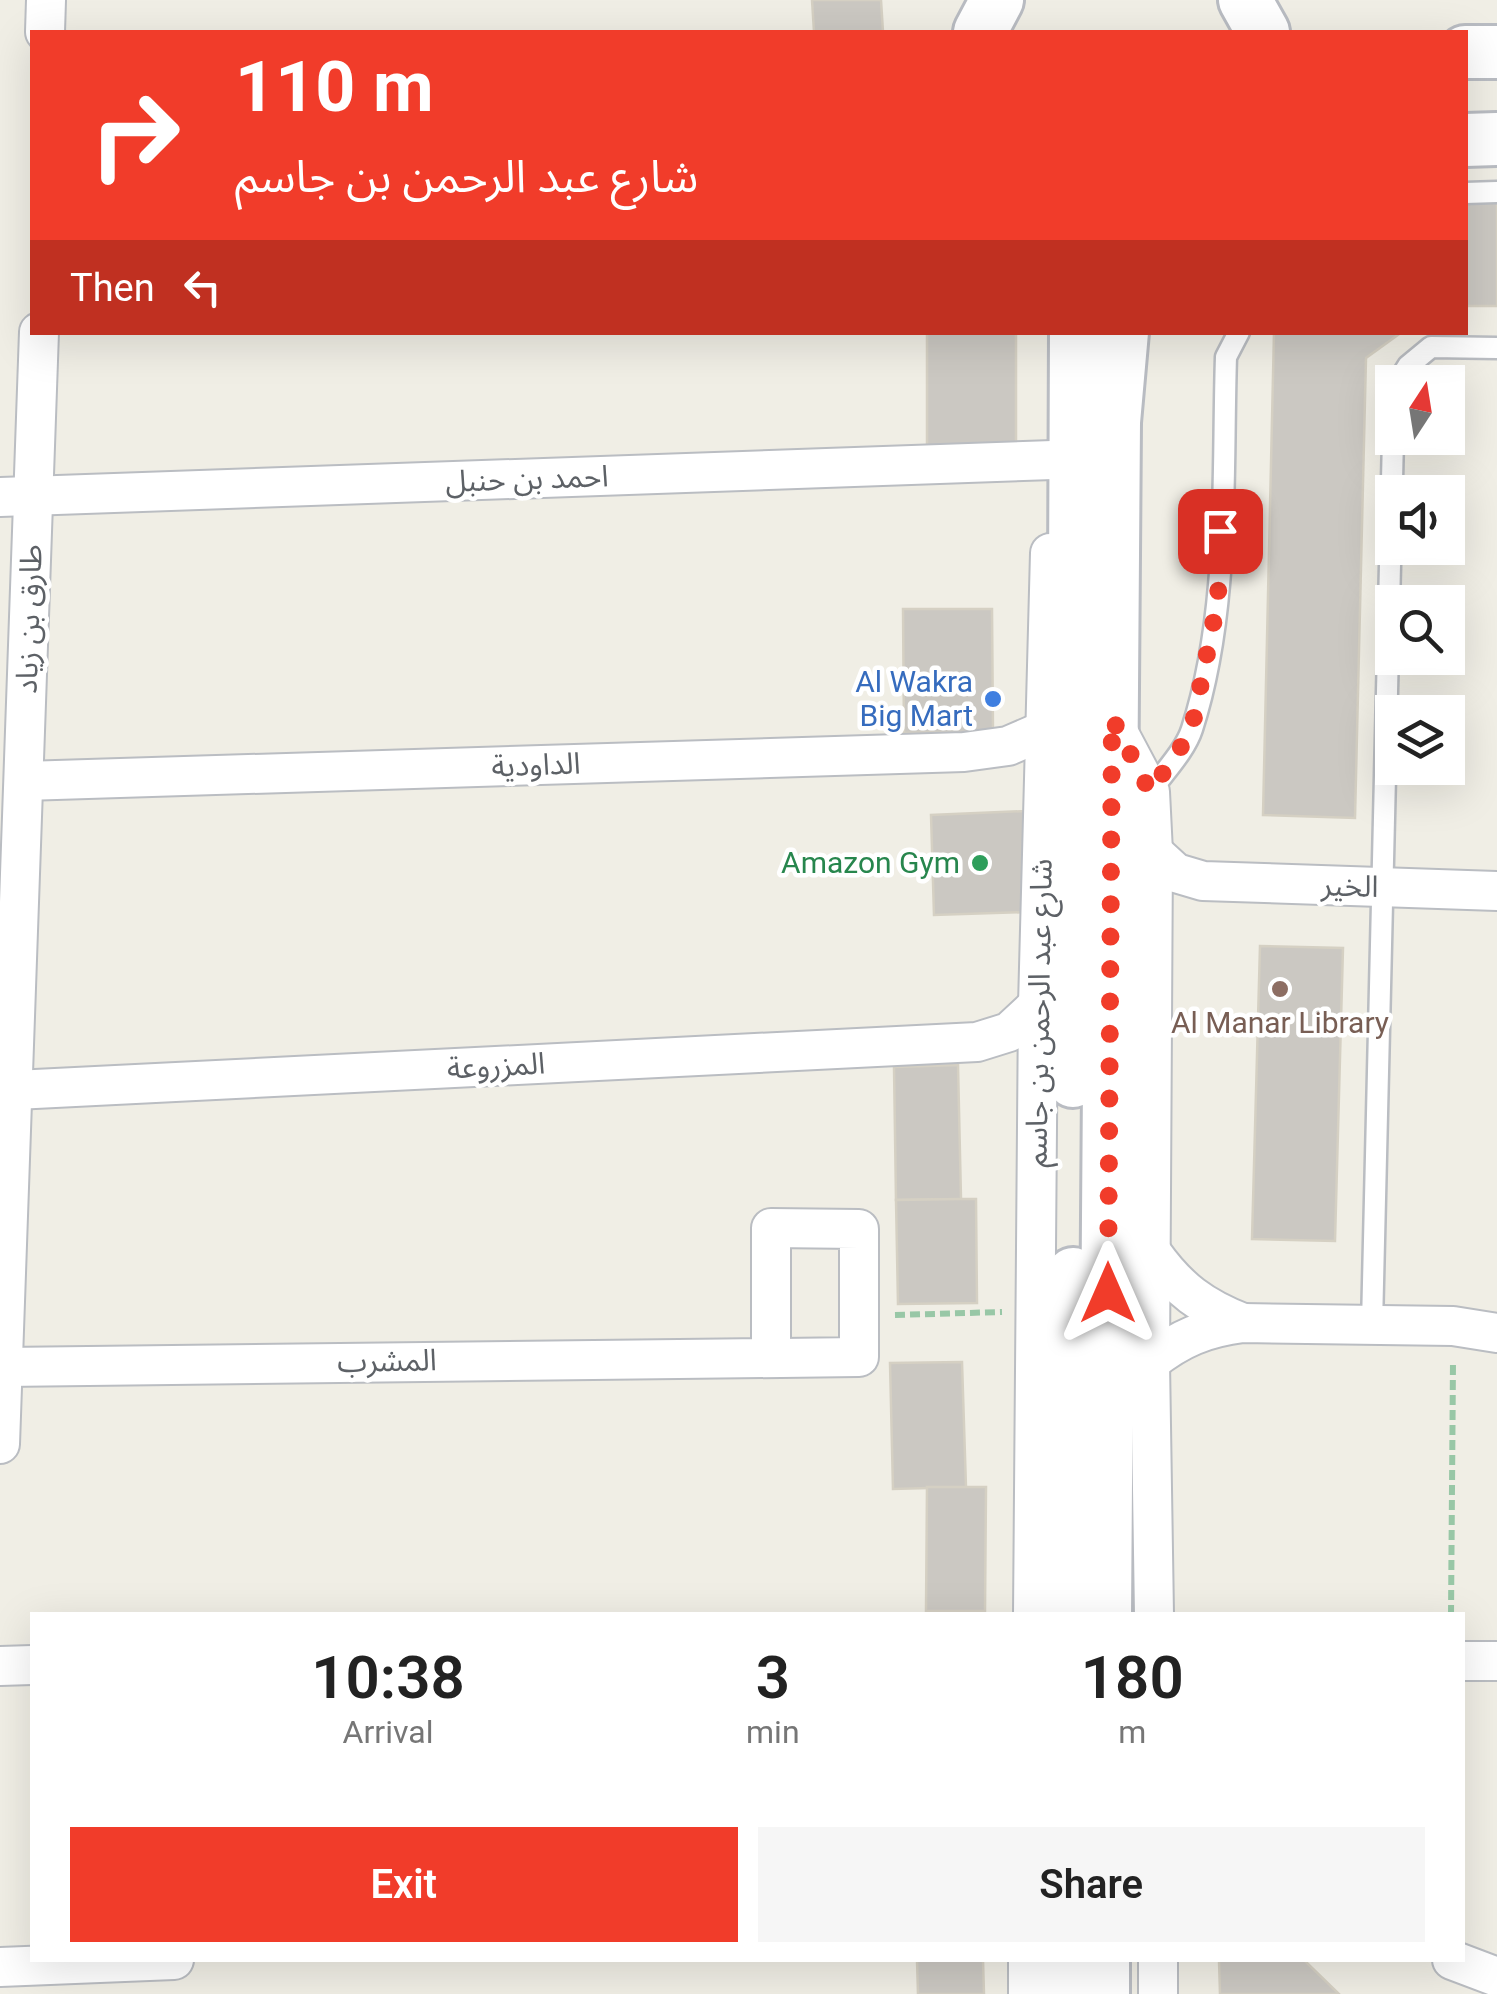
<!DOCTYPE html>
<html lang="en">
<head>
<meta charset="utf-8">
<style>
  body { margin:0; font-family:Roboto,"Noto Sans Arabic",sans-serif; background:#f6f6f6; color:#222; height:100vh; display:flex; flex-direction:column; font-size:38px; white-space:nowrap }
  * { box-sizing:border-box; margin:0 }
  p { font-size:32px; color:#767676 }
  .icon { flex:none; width:55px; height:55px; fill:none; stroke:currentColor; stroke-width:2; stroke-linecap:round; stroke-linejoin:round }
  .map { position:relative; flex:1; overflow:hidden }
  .drawer { position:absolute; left:30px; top:1612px; width:1435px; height:350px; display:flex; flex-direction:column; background:#fff; border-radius:0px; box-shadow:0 10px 40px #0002 }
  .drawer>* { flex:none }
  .guide { position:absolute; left:30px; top:30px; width:1438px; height:305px; border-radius:0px; box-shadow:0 10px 40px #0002; background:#f13c2a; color:#fff; overflow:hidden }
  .needle { width:65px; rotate:12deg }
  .controls { position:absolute; left:1375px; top:365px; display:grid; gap:20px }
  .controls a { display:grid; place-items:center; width:90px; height:90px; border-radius:0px; background:#fff; box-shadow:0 10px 40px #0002; font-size:50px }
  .pin { position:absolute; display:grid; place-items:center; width:85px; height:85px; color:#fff; margin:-42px; border-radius:20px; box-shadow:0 5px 15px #0006 }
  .me { position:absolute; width:110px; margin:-55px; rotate:0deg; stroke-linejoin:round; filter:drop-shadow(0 0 8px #0008) }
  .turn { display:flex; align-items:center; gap:35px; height:210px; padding:0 40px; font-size:45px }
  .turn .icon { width:130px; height:130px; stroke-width:2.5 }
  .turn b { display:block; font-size:70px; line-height:85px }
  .then { display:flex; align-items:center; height:95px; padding:0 40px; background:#0003; gap:20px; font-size:38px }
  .eta { display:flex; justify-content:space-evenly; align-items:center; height:170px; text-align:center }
  .eta b { font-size:60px; font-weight:600; line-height:70px }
  .action { display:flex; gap:20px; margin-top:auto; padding:20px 40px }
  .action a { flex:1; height:115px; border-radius:0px; background:#f13c2a; color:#fff; font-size:40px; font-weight:600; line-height:115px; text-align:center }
  .action a+a { background:#f6f6f6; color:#222 }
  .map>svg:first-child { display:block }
  .building { fill:#cbc8c2; stroke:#d5d0c3; stroke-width:2.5 }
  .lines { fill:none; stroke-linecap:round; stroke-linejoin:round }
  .service-casing { stroke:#babdc2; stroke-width:25 }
  .minor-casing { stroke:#babdc2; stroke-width:42 }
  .secondary-casing { stroke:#b9bcc2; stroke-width:58 }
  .path { stroke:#98c7a6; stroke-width:6; stroke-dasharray:10 5; stroke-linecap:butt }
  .service { stroke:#fff; stroke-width:20 }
  .minor { stroke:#fff; stroke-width:38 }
  .secondary { stroke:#fff; stroke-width:52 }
  .route { stroke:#f13c2a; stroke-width:18; stroke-dasharray:0 32.4 }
  .shop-dot { fill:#3f7fe0; stroke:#fff; stroke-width:4 }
  .leisure-dot { fill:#2e9e5b; stroke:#fff; stroke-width:4 }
  .education-dot { fill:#8d6e63; stroke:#fff; stroke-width:4 }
  .labels { text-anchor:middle; stroke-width:9; stroke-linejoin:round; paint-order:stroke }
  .street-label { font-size:30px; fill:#5d6166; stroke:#fff }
  .shop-label { font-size:30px; fill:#366cbe; stroke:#fff; text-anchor:end }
  .leisure-label { font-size:30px; fill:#27864d; stroke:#fff; text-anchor:end }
  .education-label { font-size:30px; fill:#785e54; stroke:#fff }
</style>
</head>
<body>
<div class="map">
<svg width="1497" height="1994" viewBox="0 0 1497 1994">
  <rect width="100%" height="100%" fill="#f0eee5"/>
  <g class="building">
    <polygon points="812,0 881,0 883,32 814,32"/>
    <rect x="1465" y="203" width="32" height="103"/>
    <rect x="927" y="332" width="89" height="119"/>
    <polygon points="1274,332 1402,332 1366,358 1355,818 1263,815"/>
    <polygon points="903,609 992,609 993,732 904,733"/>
    <polygon points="1025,811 1029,912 934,915 931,815"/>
    <polygon points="1260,946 1343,948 1335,1241 1252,1239"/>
    <polygon points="958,1065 961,1199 896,1200 894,1067"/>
    <polygon points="961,1199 976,1199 977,1303 898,1304 896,1200"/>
    <polygon points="962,1362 966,1487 893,1489 890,1363"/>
    <polygon points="927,1487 986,1487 985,1611 926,1611"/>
    <polygon points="917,1960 983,1960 984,1994 918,1994"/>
    <polygon points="1219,1960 1304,1960 1339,1994 1220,1994"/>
  </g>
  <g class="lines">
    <g class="service-casing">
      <g id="service">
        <polyline points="1465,193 1497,192"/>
        <polyline points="1398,382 1408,366 1431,347 1497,348"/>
        <path d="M1150,792c13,-19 35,-41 42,-63 38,-118 30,-249 34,-372l13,-25"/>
        <polyline points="1372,1325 1393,438"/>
      </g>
    </g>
    <g class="minor-casing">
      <g id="minor">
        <polyline points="45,32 46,0"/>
        <polyline points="0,497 1053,460"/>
        <polyline points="1115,726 1150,792 1153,852 1150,1362 1154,1615"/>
        <polyline points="24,781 964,752 1008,746 1045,730"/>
        <polyline points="1153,852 1176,873 1203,881 1497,891"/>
        <polyline points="15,1090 977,1042 1009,1032 1038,1005"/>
        <path d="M1153,1254c25,35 49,53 90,69"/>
        <path d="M1150,1362c30,-24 55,-34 93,-39l210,3 44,7"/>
        <polyline points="4,1367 859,1357 859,1229 771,1228 771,1356"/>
        <polyline points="0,1444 39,332"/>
        <polyline points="1033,1615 1038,1005 1050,553"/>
        <polyline points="1462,1661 1497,1661"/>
        <polyline points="0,1666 32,1665"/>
        <polyline points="1158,1960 1158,1994"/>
        <polyline points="1452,1960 1497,1977"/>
        <polyline points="0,1967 174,1960"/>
        <polyline points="1028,1994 1028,1960"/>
      </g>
    </g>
    <g class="secondary-casing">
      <g id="secondary">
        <polyline points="1245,0 1263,32"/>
        <polyline points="980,32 997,0"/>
        <polyline points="1465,52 1497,52"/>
        <polyline points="1465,140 1497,139"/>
        <polyline points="1073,1081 1076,332"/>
        <polyline points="1065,1615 1073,1274"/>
        <polyline points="1105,1615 1114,422 1122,332"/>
        <polyline points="1063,1960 1063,1994"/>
        <polyline points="1103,1994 1103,1960"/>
      </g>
    </g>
    <g class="path">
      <polyline points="895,1315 1002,1312"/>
      <polyline points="1451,1615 1453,1361"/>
    </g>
    <use href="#service" class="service"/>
    <use href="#minor" class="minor"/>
    <use href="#secondary" class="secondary"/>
  </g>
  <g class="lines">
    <polyline class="route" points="1108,1293 1112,718 1150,792 1191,732 1218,600 1220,531"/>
  </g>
  <circle class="shop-dot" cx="993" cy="699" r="10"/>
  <circle class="leisure-dot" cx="980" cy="863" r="10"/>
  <circle class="education-dot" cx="1280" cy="989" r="10"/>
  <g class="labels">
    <g class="street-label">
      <text transform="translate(527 479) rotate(-2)" y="10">احمد بن حنبل</text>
      <text transform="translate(29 619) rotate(-88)" y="10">طارق بن زياد</text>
      <text transform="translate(536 765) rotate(-2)" y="10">الداودية</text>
      <text transform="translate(1350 886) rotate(2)" y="10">الخير</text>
      <text transform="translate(1039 1013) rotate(-89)" y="10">شارع عبد الرحمن بن جاسم</text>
      <text transform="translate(496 1066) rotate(-3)" y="10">المزروعة</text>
      <text transform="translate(387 1361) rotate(-1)" y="10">المشرب</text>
    </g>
    <g class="shop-label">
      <text x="973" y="692">Al Wakra<tspan x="973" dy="34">Big Mart</tspan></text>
    </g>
    <g class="leisure-label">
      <text x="960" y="873">Amazon Gym</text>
    </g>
    <g class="education-label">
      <text x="1280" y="1033">Al Manar Library</text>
    </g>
  </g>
</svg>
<div class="controls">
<a><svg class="needle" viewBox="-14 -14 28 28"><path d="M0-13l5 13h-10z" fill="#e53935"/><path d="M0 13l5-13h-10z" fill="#767676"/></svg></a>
<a><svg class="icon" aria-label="sound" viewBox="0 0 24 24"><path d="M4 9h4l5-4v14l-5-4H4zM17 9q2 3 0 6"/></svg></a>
<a><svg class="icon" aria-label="search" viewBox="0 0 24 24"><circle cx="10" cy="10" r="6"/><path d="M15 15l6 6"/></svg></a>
<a><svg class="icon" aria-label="layers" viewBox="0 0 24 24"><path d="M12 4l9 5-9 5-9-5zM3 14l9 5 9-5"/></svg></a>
</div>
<div class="pin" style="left:1220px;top:531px;background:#d93025"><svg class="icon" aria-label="arrive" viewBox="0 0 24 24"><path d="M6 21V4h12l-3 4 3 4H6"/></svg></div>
<svg class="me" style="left:1108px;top:1293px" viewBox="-20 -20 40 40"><path d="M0-17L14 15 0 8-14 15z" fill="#f13c2a" stroke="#fff" stroke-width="4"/></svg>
<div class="guide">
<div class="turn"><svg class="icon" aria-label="right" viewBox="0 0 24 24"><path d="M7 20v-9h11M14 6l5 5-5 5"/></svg><div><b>110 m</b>شارع عبد الرحمن بن جاسم</div></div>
<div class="then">Then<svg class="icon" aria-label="left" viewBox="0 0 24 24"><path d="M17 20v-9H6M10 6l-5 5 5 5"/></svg></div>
</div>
<section class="drawer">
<div class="eta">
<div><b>10:38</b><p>Arrival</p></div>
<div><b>3</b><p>min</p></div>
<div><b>180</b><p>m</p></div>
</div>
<div class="action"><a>Exit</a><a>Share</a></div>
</section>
</div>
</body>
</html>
